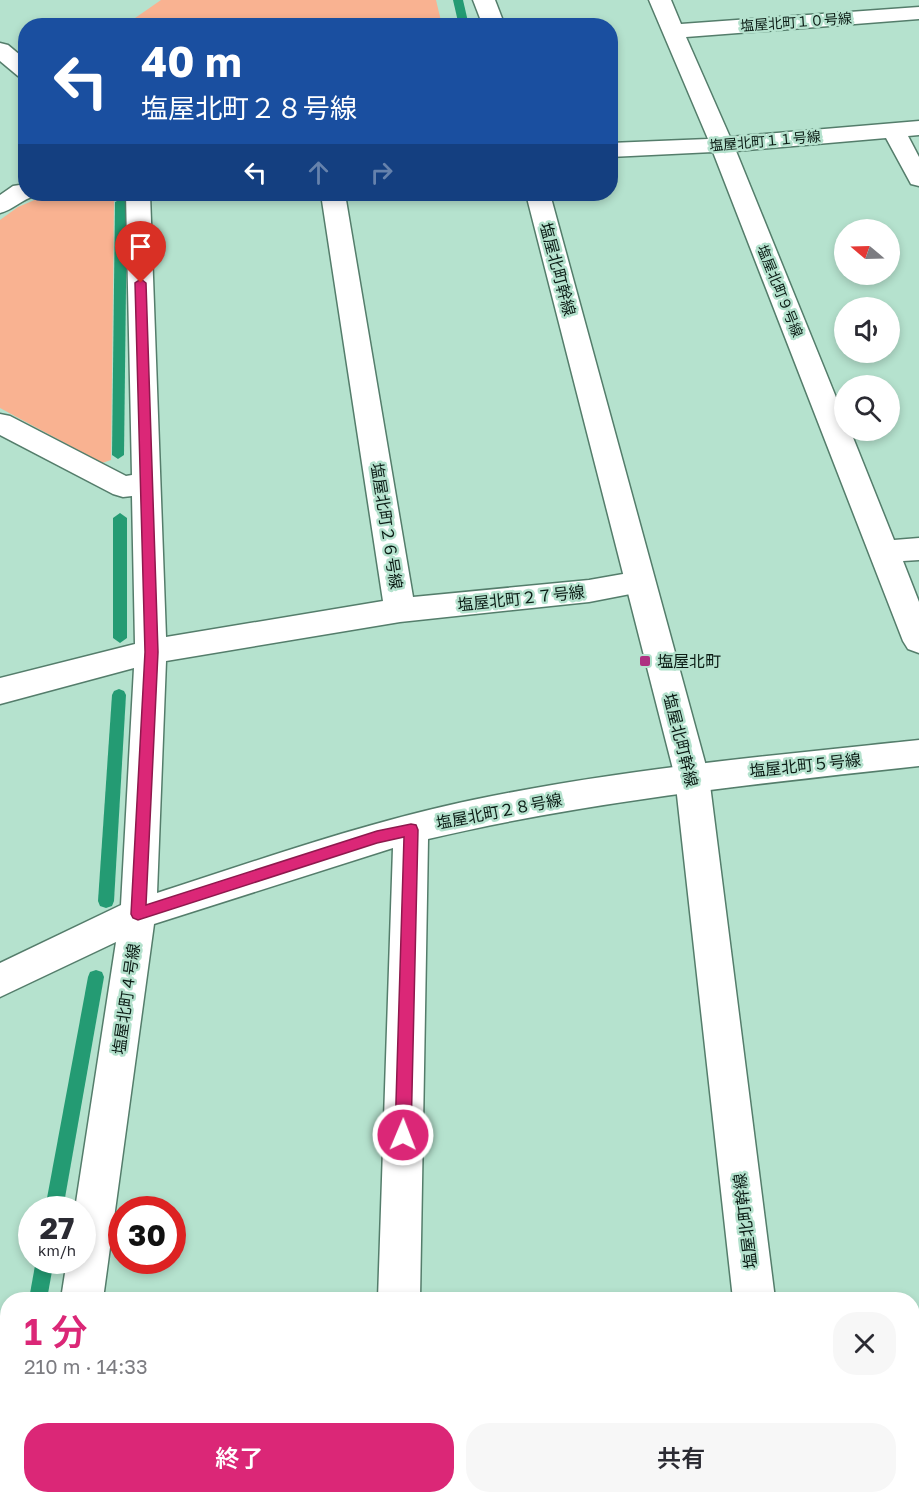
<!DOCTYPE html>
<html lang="ja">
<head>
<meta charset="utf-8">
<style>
  body { margin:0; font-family:"Golos Text","Noto Sans JP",sans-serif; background:#f7f7f7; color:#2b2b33; height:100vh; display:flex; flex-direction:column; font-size:22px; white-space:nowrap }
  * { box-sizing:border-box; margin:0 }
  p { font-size:20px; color:#7c7c81 }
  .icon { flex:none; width:33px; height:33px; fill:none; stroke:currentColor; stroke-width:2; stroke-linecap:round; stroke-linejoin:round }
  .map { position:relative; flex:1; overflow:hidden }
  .side { position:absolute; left:0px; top:1292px; width:920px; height:212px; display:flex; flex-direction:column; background:#fff; border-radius:24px 24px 0 0; box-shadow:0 3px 9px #0003 }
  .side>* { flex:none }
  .banner { position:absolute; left:18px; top:18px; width:600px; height:183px; border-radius:24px; box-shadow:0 3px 9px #0003; background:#1a4fa0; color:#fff; overflow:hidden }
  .needle { width:39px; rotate:289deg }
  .fabs { position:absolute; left:834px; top:219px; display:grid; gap:12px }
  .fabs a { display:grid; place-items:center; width:66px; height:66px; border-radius:50%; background:#fff; box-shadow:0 3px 9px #0003; font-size:30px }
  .speed { position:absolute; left:18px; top:1196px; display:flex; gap:12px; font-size:30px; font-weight:700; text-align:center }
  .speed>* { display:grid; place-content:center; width:78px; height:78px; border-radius:50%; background:#fff; box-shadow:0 3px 9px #0003; line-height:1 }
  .speed small { font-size:15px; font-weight:400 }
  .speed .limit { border:9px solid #d22; background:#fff; color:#111 }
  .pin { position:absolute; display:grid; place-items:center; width:51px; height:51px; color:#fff; margin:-62px -26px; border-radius:50% 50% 50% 0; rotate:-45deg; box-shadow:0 0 6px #0007 }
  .pin .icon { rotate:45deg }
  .me { position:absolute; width:66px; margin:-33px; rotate:1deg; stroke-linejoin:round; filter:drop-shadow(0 0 4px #0008) }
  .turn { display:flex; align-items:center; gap:21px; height:126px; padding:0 24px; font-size:27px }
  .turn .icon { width:78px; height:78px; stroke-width:2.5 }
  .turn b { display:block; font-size:42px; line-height:51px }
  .lanes { display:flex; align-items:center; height:57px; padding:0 24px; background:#0003; justify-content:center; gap:30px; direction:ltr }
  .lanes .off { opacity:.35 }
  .round { display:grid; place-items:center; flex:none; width:63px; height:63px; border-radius:24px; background:#f7f7f7 }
  .overview { display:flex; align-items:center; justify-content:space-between; height:102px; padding:0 24px }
  h1 { font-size:36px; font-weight:600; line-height:45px; color:#db2777 }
  .action { display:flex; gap:12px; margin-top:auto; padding:12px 24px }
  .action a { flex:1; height:69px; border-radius:24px; background:#db2777; color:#fff; font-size:24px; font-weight:600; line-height:69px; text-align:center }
  .action a+a { background:#f7f7f7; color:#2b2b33 }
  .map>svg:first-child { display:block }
  .green { fill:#f9b291 }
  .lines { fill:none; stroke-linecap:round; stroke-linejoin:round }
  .stream { fill:#249b73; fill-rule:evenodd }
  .street-casing { stroke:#547d6b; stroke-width:3 }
  .secondary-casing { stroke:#547d6b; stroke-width:3 }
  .street { fill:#fff; fill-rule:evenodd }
  .secondary { fill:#fff; fill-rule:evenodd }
  .route { fill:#db2777; stroke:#8e194d; stroke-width:1.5 }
  .poi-dot { fill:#ae3182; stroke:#b5e2ce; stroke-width:2 }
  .labels { text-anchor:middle; stroke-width:5; stroke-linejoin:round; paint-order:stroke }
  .far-street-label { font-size:14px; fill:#0b1c15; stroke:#b5e2ce }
  .street-label { font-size:16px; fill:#0b1c15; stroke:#b5e2ce }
  .poi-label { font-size:16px; fill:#0b1c15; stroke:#b5e2ce; text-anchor:start }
</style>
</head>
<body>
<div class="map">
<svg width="919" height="1502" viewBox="0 0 919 1502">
  <rect width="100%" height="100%" fill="#b5e2ce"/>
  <g class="green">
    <polygon points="161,0 436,0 442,25 125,25"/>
    <polygon points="107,195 114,200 111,460 102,463 0,408 0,220 18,207 37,199"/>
  </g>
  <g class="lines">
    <g class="stream">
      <polygon points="453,0 463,0 469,26 459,26"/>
      <polygon points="121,199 127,202 124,455 118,459 112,455 115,202"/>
      <polygon points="120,513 127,518 127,638 120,643 113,638 113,518"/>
      <polygon points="119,689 124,691 126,695 114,901 112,906 106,908 100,906 98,901 112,695 114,691"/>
      <polygon points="96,970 102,972 104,977 63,1209 45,1209 88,977 90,972"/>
      <polygon points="36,1260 54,1260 47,1299 29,1299"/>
      <polygon points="8,1461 8,1496 13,1496 12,1502 0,1502 0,1466"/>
    </g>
    <g class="street-casing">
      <g id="street">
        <polygon points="649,0 671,0 681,24 919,7 919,19 686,37 730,137 919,121 919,135 908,136 919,157 919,186 911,184 886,138 736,151 844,417 844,430 850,430 894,540 919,538 919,560 903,561 919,602 919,653 908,649 903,641 713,152 610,157 610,143 708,139"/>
        <polygon points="0,43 8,45 26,60 26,78 18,76 0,61"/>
        <path d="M26,184v10h10l-1,2c-13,3 -22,14 -35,17v-18l13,-9z"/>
        <path d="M126,194h24l16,443 217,-36 -62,-407h24l68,403 176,-17 51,-9 11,3 4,8 -4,8 -62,12 -189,20 -234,39 -9,232c111,-36 221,-75 335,-97 141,-28 284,-41 427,-56v26c-165,18 -330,35 -491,73l-8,460h-42l15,-451 -239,76 -51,375h-42l6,-39h15v-51h-7l41,-267 -116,55v-34l121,-58 13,-237 -134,36v-26l135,-34 -3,-148 -9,1 -10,-3 -113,-59v-21l10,2 116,60 6,-1z"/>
        <polygon points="912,1464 919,1464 919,1502 897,1502 894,1496 912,1496"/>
        <polygon points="32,1496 76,1496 75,1502 31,1502"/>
        <rect x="372" y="1496" width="44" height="6"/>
      </g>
    </g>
    <g class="secondary-casing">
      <g id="secondary">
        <polygon points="473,0 495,0 505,26 483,26"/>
        <polygon points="526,194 550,194 709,777 775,1299 733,1299 675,777"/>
        <polygon points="755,1496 799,1496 800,1502 756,1502"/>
      </g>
    </g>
    <use href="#street" class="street"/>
    <use href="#secondary" class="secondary"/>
  </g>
  <polygon class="route" points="141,279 146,283 158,652 146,905 377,831 411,824 416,825 418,830 411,1135 409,1140 403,1142 398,1140 395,1135 404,837 377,843 138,920 133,918 131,914 145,652 135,283"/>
  <rect class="poi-dot" x="639" y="655" width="12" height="12" rx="3"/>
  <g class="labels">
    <g class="far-street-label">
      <text transform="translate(796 22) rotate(-4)" y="5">塩屋北町１０号線</text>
      <text transform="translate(765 141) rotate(-5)" y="5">塩屋北町１１号線</text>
      <text transform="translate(780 291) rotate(68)" y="5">塩屋北町９号線</text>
    </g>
    <g class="street-label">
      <text transform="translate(558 269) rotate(75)" y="6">塩屋北町幹線</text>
      <text transform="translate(387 526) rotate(81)" y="6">塩屋北町２６号線</text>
      <text transform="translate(521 598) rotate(-6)" y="6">塩屋北町２７号線</text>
      <text transform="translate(681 740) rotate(76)" y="6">塩屋北町幹線</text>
      <text transform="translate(805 765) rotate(-6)" y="6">塩屋北町５号線</text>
      <text transform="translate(499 811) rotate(-11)" y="6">塩屋北町２８号線</text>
      <text transform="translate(126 999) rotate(-82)" y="6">塩屋北町４号線</text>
      <text transform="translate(745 1221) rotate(-97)" y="6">塩屋北町幹線</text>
    </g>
    <g class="poi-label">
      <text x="657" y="667">塩屋北町</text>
    </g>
  </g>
</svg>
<div class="fabs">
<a><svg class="needle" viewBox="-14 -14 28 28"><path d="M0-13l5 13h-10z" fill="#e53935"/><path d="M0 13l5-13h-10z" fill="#7c7c81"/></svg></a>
<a><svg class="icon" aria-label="sound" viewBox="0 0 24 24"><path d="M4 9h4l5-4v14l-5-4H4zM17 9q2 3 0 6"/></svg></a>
<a><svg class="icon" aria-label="search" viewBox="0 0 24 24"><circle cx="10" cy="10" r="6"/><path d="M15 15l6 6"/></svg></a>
</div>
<div class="speed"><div>27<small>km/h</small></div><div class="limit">30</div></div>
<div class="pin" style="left:141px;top:283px;background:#d93025"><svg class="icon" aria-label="arrive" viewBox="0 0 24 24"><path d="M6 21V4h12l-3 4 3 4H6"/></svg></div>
<svg class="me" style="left:403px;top:1135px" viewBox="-20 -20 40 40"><circle r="17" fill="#db2777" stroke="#fff" stroke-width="3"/><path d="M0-11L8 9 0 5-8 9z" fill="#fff"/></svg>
<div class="banner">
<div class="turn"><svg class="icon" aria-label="left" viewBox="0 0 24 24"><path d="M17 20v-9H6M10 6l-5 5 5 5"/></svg><div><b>40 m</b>塩屋北町２８号線</div></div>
<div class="lanes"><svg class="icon" aria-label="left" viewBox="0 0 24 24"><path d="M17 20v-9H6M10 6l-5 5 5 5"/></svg><svg class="icon off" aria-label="ahead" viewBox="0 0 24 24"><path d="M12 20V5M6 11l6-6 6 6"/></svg><svg class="icon off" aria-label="right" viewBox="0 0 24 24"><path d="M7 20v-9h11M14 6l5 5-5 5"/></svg></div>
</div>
<section class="side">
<div class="overview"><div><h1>1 分</h1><p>210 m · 14:33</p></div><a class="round"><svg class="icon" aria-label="close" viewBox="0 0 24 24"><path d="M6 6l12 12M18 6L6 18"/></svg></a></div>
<div class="action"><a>終了</a><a>共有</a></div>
</section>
</div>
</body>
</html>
